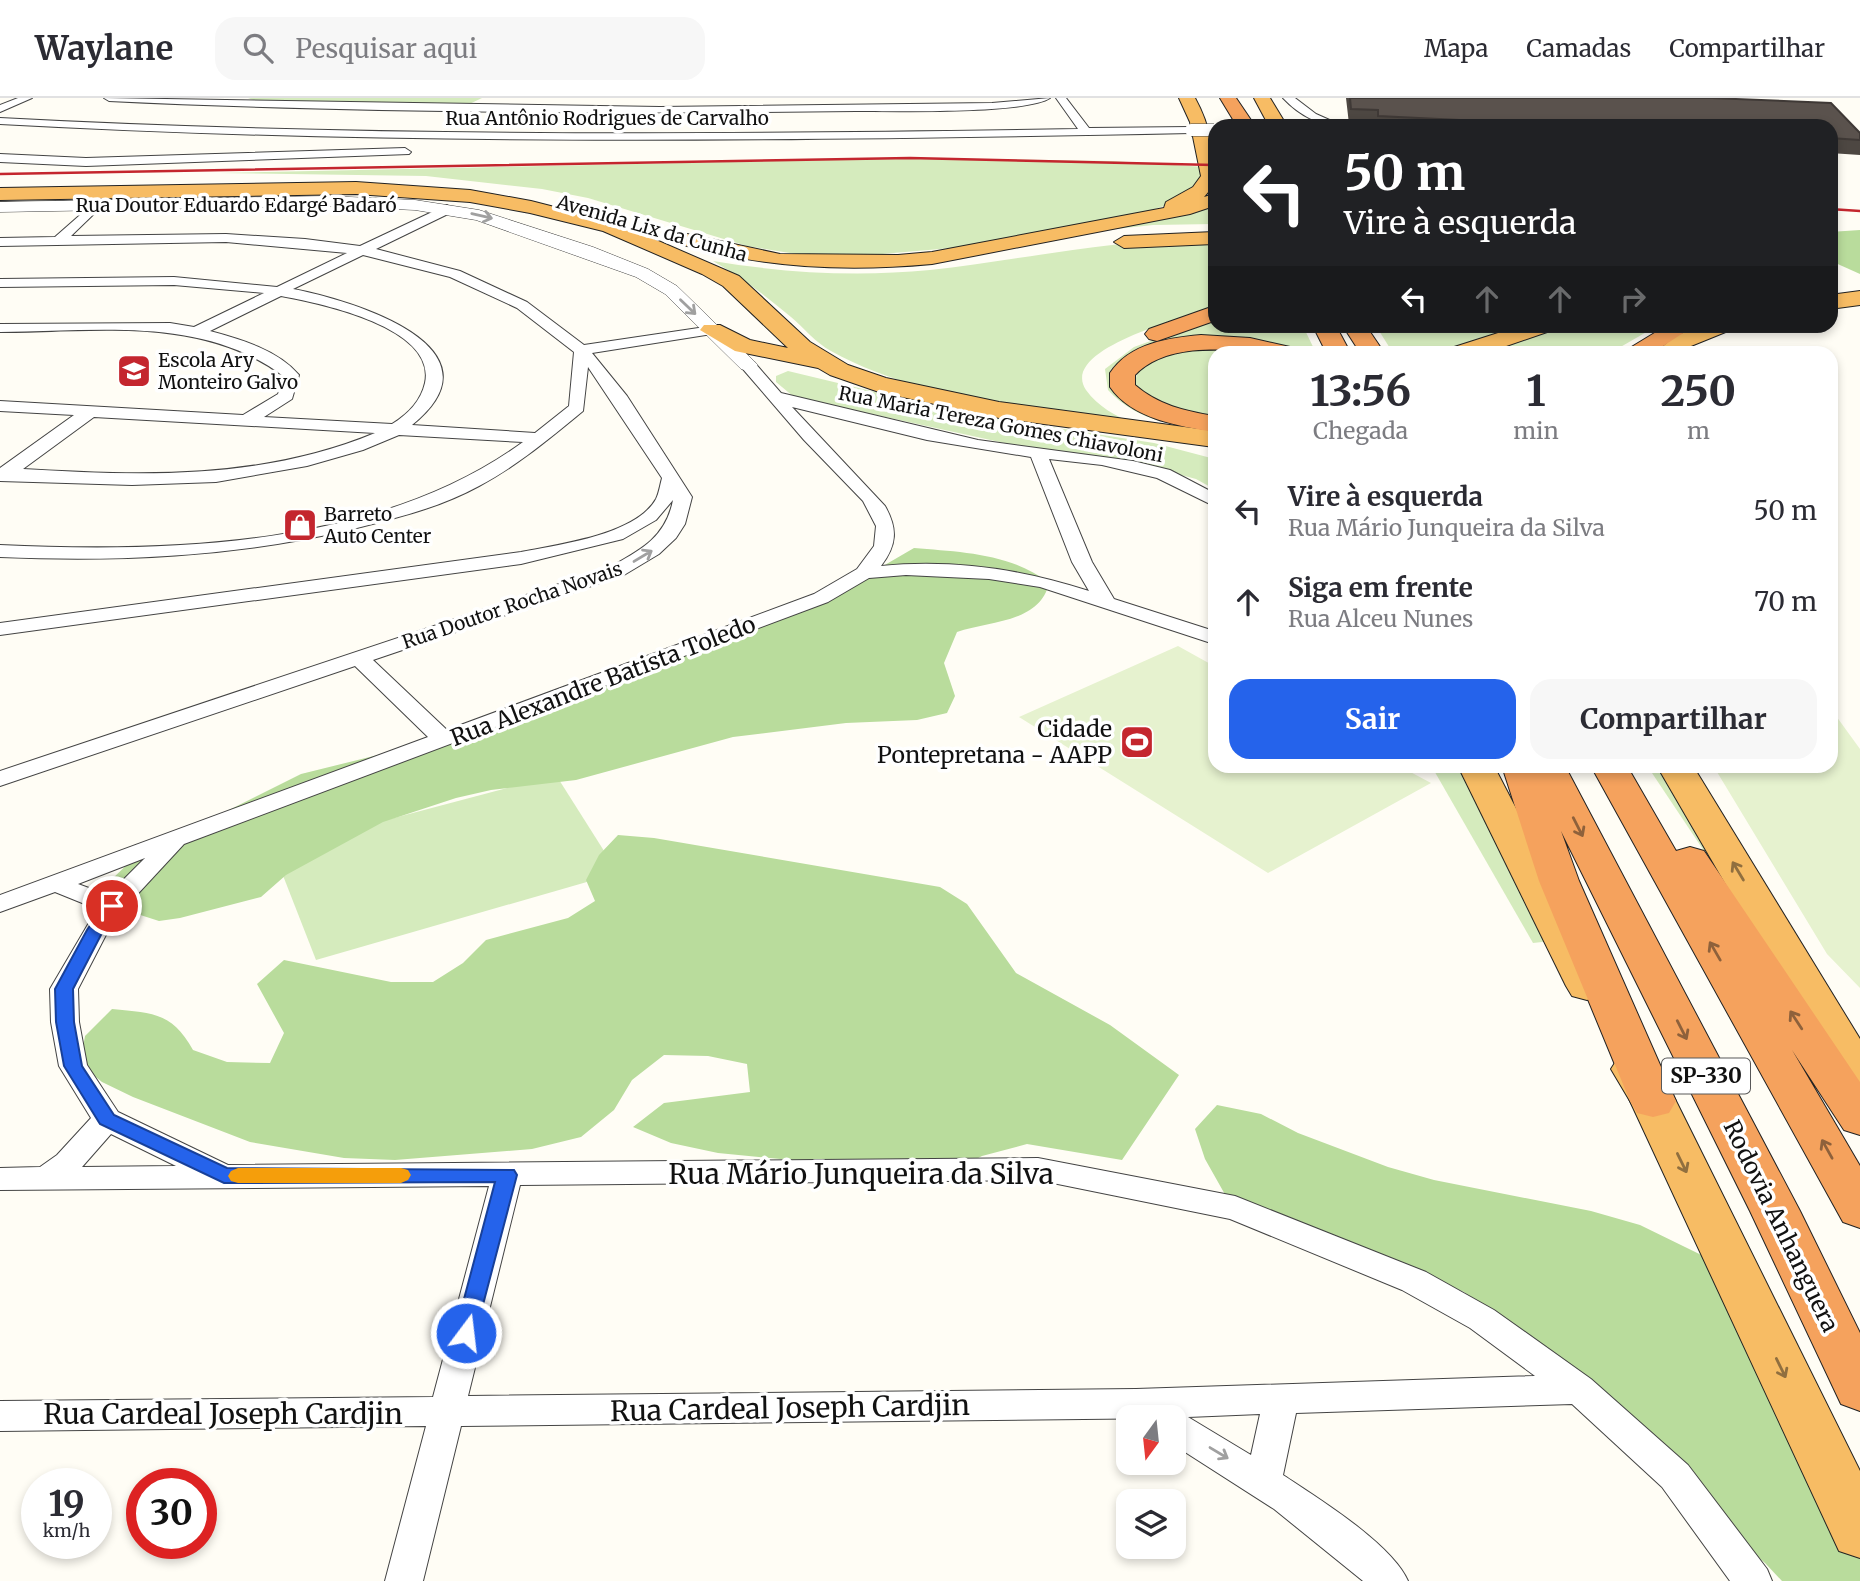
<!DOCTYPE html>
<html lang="pt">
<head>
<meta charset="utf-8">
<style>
  body { margin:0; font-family:Merriweather,serif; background:#f7f7f7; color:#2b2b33; height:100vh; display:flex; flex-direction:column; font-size:26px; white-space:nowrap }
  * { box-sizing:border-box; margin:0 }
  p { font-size:23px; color:#7c7c81 }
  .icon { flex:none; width:38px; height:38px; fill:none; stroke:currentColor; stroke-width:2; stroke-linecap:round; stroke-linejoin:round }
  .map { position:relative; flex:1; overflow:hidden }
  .details { position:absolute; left:1208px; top:248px; width:630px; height:427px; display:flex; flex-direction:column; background:#fff; border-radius:21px; box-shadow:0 4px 10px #0003 }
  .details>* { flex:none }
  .hud { position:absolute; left:1208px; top:21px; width:630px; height:214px; border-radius:21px; box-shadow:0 4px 10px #0003; background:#202124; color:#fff; overflow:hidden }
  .needle { width:46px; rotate:195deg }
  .fabs { position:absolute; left:1116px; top:1307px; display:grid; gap:14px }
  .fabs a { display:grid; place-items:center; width:70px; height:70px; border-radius:14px; background:#fff; box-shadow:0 4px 10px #0003; font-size:35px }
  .speed { position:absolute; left:21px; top:1370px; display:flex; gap:14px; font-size:35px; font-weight:700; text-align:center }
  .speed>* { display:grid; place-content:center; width:91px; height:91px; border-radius:50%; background:#fff; box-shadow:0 4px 10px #0003; line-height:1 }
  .speed small { font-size:18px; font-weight:400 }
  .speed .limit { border:10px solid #d22; background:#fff; color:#111 }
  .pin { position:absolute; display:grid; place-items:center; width:60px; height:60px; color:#fff; margin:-30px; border:4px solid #fff; border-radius:50%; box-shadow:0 2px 7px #0007 }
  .me { position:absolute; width:77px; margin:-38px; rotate:15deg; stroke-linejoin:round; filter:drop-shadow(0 0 5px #0008) }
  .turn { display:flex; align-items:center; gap:24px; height:147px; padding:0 21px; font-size:32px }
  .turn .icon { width:91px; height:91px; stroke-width:2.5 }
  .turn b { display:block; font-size:49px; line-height:60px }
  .lanes { display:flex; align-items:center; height:66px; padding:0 21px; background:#0003; justify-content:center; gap:35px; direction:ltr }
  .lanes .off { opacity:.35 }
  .eta { display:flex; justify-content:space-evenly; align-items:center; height:119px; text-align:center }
  .eta b { font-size:42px; font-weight:700; line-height:49px }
  .action { display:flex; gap:14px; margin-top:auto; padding:14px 21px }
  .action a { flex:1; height:80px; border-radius:21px; background:#2563eb; color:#fff; font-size:28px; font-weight:700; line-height:80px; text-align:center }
  .action a+a { background:#f7f7f7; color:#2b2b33 }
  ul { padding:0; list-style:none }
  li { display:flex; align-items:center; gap:21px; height:91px; padding:0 21px }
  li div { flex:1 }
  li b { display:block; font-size:26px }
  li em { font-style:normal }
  header { display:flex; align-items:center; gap:42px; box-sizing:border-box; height:98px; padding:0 35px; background:#fff; border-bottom:2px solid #e1e1e2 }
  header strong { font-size:33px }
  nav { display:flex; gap:38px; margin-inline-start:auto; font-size:24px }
  .search { width:490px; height:63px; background:#f7f7f7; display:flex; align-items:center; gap:18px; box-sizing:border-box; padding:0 24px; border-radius:21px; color:#7c7c81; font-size:26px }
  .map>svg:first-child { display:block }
  .green { fill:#d5ebbd }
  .forest { fill:#b9dc9c }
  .pitch { fill:#e6f2cf }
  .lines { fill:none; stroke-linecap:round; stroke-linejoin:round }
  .minor-casing { stroke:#444; stroke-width:2 }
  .tertiary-casing { stroke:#444; stroke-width:1 }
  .trunk-casing { stroke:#222; stroke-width:2 }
  .motorway-casing { stroke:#222; stroke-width:2 }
  .minor { fill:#fff; fill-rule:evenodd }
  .tertiary { fill:#fff; fill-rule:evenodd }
  .trunk { fill:#f7bc64; fill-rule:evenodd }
  .motorway { fill:#f5a25d; fill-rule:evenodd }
  .rail { stroke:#c4262e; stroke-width:2.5 }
  .minor-bridge-casing { stroke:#444; stroke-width:13; stroke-linecap:butt }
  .minor-bridge { stroke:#fff; stroke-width:12 }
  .wall { fill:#4d4742 }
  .building { fill:#5a524d; stroke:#3f3936; stroke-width:2 }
  .oneway { stroke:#a0a0a0 }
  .oneway2 { stroke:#8e613b }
  .oneway3 { stroke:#906f3f }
  .route { fill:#2563eb; stroke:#184099; stroke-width:2 }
  .slow { fill:#f59e0b }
  .labels { text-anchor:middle; stroke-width:7; stroke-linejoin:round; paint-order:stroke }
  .far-street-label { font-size:19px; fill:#111; stroke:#fff }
  .far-poi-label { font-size:19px; fill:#111; stroke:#fff; text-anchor:start }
  .shield { fill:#fff; stroke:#585858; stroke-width:2 }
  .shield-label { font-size:21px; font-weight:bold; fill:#111 }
  .street-label { font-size:23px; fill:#111; stroke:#fff }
  .poi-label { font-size:23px; fill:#111; stroke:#fff; text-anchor:end }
  .near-street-label { font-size:28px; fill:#111; stroke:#fff }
</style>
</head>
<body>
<header>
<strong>Waylane</strong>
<div class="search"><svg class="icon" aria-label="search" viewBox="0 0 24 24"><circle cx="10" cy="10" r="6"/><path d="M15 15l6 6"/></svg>Pesquisar aqui</div>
<nav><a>Mapa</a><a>Camadas</a><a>Compartilhar</a></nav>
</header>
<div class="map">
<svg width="1860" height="1483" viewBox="0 0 1860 1483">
  <rect width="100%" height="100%" fill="#fffdf5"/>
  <g class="green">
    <polygon points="248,0 482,0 461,10 261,5"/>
    <polygon points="914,60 1113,63 1205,69 1205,83 1167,107 1149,113 963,149 859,158 796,156 747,148 588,100 542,91 426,78 219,75"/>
    <polygon points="1214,109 1214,126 1153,127 1069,136"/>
    <path d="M1214,142v67c-25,10 -156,41 -128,83 12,17 30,26 49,34 -102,-16 -213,-23 -304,-73 -15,-8 -27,-23 -40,-34 -25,-21 -50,-40 -78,-56 72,12 144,16 217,9 94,-10 189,-33 284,-30z"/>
    <path d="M1214,220v8h89l13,27h-14l-21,-7 -142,3 -28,20 -2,8 3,13 11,10 66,25 25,3v3c-38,-5 -78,-10 -106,-41l-3,-21 29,-22z"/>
    <polygon points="1376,228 1520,228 1441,256 1393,255"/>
    <polygon points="1550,228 1657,228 1610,255 1469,256"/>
    <path d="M1238,251l28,4 -52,1v64c-30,-5 -55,-11 -78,-32 -5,-41 75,-37 102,-37z"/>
    <polygon points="788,273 967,316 1154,345 1211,360 1214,361 1214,391 1196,381 1125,362 1054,356 794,299 776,284 776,278"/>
    <polygon points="1432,669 1461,669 1551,843 1533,845"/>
    <polygon points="1648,669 1659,669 1758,834"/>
    <polygon points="556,677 618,775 316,862 273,752"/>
  </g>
  <g class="forest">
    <polygon points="1860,132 1860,176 1831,163 1830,134"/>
    <path d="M914,450c46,4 97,5 135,35 -9,40 -60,38 -92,49l-13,31 11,33 -8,17 -30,7 -71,3 -113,14 -157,43 -85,10 -35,8 -73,24 -97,53 -25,22 -81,21 -21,3 -28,-9 -17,-17 -2,-16 23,-22 166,-83 101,-25 433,-155z"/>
    <path d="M618,737l36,3 286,49 27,17 49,69 94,52 69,50 -57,85 -95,-16 -45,12 -37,19 -227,-22 -47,-10 -38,-16 31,-24 86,-11 -3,-28 -39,-8 -44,-1 -32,25 -18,30 -33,27 -49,12 -137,11 -51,-2 -94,-16 -117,-45 -31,-15 -22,-18 5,-28 27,-27c40,4 60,3 81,41l34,12 43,1 14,-30 -27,-49 27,-24 107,22h42l30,-19 23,-23 82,-22 27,-17 -9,-21 13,-25z"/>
    <polygon points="1217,1007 1261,1016 1298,1035 1388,1069 1434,1082 1591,1113 1640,1127 1730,1171 1860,1381 1860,1483 1782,1483 1765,1465 1621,1340 1507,1228 1464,1194 1409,1169 1227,1100 1205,1061 1195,1031"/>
  </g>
  <g class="pitch">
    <polygon points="1178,548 1214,568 1214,668 1401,669 1431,685 1268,775 1019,619"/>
    <polygon points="1831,611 1860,651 1860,890 1827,856 1714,669 1830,668"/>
  </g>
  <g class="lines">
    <g class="minor-casing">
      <g id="minor">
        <polygon points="18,0 32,0 0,14 0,7"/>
        <path d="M104,0l556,9 332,-4 58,-5c-23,16 -158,13 -194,13 -249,3 -498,2 -747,-10z"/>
        <path d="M1056,0h10l23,30 102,-1 6,3 -6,3c-397,8 -794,13 -1191,-9v-6c359,19 718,17 1078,11z"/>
        <path d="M1283,0h12l21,16 27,12c-24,0 -44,-11 -60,-28z"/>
        <polygon points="405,50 411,54 409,56 86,68 0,64 0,56 86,60"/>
        <path d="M96,103l4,1v6l-29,28 155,-2 79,5 55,7 87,-41 6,4 -1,3 -76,37 84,22 67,31 57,43 128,-19 7,4 -7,4 -120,19 35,43 65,101 -7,27 -9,14 -17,16 -35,21 -251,85 74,70 367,-136 43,-25 17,-23 2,-20 -13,-25 -59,-61 -62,-72v-6h12l27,31 197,47 155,21 37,9 44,23v13l-57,-28 -55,-13 -53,-6 43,103 22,37 100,32v13l-174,-57 -51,-8 -83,-4 -37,3 -41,24 -644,242 -63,68 -13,19 -30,58 1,33 8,43 31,47 110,53 810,-7 197,38 191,76 68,38 97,69 97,86 79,104 5,12h-42l-68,-94 -90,-83 -276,9 -13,62c35,23 109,69 125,106h-45l-89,-72 -100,-64v-27l-713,8 -38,155h-38l41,-155 -426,5v-30l433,-4 56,-211 -489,4v-22l40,-1 17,-12 34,-37 -32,-52 -8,-44 -1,-33 47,-80 -42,-17 -55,20v-17l428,-158 -73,-71 -355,120v-15l610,-204c31,-17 56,-30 63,-67l-17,20 -33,19 -102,25 -521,71v-12l521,-71c36,-7 115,-17 135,-53 3,-6 4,-14 6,-21l-74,-111 -5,44c-33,27 -66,55 -104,75 -40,22 -86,33 -130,44 -116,27 -231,32 -349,27v-12c171,8 379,2 523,-103l-124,-7 -36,15 -56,16 -91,16 -84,3 -132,-4v-13l74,-53 -74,-4v-10l243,14 35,-21 5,-18c-81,-61 -188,-44 -283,-44v-8l170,-1 24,4 70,-34 -90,-8 -174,2v-8l174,-2 103,10 70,-34 -121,-11 -226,4v-8l55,-1zM363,157l87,22 67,31 57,44 -5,54 -34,27 -123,-8c97,-78 -61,-125 -119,-136zM281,198c38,7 156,31 144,87 -4,18 -18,32 -33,41l-128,-7 28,-18 7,-24c-21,-25 -59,-36 -89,-44zM792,309l135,33 104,17 41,105 17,29c-67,-22 -138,-32 -208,-25 16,-21 17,-37 4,-60zM94,319l281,16c-113,47 -232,43 -352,36zM145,760l-37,37 -30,-11zM111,1036l65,32 -94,1zM1038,1082l192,39 172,71 68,38 65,48 -399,13 -668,7 52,-211zM1260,1316l-9,41 -63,-38z"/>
      </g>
    </g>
    <g class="tertiary-casing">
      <polygon id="tertiary" points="327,98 415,102 479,112 593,149 648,171 677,188 758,267 748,273 741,271 665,196 636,179 476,122 415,112 327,108 0,114 0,104"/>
    </g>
    <g class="trunk-casing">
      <g id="trunk">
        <path d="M1179,0h16c16,29 19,54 19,87l-10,12 10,-3v12l-24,8 -258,50c-87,8 -169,4 -252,-20l-3,-4 10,-6 93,20 118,1 34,-3 232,-44 2,-6 27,-15 8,-11 -11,-54z"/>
        <polygon points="1254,0 1270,0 1287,28 1269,28"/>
        <polygon points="356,84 470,92 531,103 617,125 739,178 810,244 848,267 886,280 999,304 1214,333 1214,349 999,320 879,294 830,277 818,270 735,253 700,232 704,227 720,227 750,242 788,250 723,188 702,176 603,133 530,115 470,104 356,96 0,102 0,90"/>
        <polygon points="1214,134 1214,146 1124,150 1114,144 1124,138"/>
        <polygon points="1860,193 1860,207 1830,211 1830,197"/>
        <polygon points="1520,228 1554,228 1550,233 1483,256 1445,256 1448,251"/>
        <polygon points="1701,228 1732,228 1728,233 1691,248 1682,256 1654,256 1675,238"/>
        <polygon points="1458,668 1494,668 1608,888 1602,898 1587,902 1572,898 1566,888"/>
        <polygon points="1657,668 1693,668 1860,941 1860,995 1844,990"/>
        <polygon points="1634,955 1650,960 1676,1003 1860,1373 1860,1460 1839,1453 1630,1003 1611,971 1618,960"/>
      </g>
    </g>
    <g class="motorway-casing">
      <g id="motorway">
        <polygon points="1220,0 1236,0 1255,28 1237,28"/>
        <polygon points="1214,208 1214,223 1157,243 1149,241 1145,236 1149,231"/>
        <polygon points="1313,228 1336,228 1351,256 1327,256"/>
        <polygon points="1343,228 1366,228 1385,256 1361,256"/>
        <polygon points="1666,228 1694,228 1651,256 1620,256"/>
        <path d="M1201,237l49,3 49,11 3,5c-52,0 -128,-19 -167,21v10c23,20 50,26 79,31v16c-35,-6 -82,-13 -104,-45v-14c20,-30 58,-35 91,-38z"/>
        <polygon points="1502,668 1565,668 1800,1113 1860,1235 1860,1313 1841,1306 1750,1113 1561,733 1579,783 1676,1003 1669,1015 1653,1019 1637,1015 1630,1003 1539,783"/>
        <polygon points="1591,668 1627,668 1676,753 1690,749 1704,753 1860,984 1860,1037 1844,1032 1792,952 1860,1068 1860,1130 1843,1124"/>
      </g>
    </g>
    <use href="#minor" class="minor"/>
    <use href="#tertiary" class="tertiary"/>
    <use href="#trunk" class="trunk"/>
    <use href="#motorway" class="motorway"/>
    <g class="rail">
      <polyline points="0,76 910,60 1214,67"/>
      <polyline points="1830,111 1860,113"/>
    </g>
    <g class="minor-bridge-casing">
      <polyline id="minor-bridge" points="1191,32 1214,32"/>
    </g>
    <use href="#minor-bridge" class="minor-bridge"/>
  </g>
  <polygon class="wall" points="1346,0 1712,0 1860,35 1860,57 1830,55 1830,28 1376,28 1376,27 1349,26"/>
  <polygon class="building" points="1350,0 1712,0 1831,5 1860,35 1860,42 1830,40 1830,28 1581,28 1378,18 1378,12 1351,11"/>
  <defs><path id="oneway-shaft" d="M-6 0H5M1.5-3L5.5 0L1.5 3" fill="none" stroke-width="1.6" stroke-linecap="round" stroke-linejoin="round" transform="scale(1.75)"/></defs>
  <g class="oneway">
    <use href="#oneway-shaft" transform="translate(482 118) rotate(13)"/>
    <use href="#oneway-shaft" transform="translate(688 209) rotate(44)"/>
    <use href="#oneway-shaft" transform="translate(643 458) rotate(-31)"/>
    <use href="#oneway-shaft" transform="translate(1219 1355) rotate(31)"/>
  </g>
  <g class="oneway2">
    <use href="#oneway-shaft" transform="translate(1578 729) rotate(63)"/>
    <use href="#oneway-shaft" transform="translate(1715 853) rotate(-120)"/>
    <use href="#oneway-shaft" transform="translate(1796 922) rotate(-123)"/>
    <use href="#oneway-shaft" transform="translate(1682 932) rotate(63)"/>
    <use href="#oneway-shaft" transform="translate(1827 1051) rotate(-119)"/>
  </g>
  <g class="oneway3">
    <use href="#oneway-shaft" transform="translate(1738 773) rotate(-121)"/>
    <use href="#oneway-shaft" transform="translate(1682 1065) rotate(64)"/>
    <use href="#oneway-shaft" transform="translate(1781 1270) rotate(64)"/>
  </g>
  <polygon class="route" points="112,803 121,808 103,833 73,891 74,924 82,968 114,1017 227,1070 514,1072 517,1077 474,1241 466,1244 458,1241 455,1235 495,1084 224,1085 100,1026 64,968 56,924 55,891 87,832 106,804"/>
  <polygon class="slow" points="238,1070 401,1070 408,1072 411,1077 408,1082 401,1085 238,1085 231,1083 228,1078 231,1073"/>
  <defs>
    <g id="school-square" transform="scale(1.75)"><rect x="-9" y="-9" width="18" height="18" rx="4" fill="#c4262e" stroke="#fff"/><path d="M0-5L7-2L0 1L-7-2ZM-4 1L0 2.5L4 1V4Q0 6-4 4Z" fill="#fff"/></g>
    <g id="shop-square" transform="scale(1.75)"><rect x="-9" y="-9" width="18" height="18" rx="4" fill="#c4262e" stroke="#fff"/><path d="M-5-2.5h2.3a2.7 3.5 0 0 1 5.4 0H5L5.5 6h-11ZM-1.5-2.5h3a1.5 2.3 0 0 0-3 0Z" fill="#fff"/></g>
    <g id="stadium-square" transform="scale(1.75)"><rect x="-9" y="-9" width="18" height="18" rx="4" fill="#c4262e" stroke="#fff"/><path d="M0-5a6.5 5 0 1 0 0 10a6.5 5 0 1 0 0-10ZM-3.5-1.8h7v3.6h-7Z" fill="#fff"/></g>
  </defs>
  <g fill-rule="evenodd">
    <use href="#school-square" x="134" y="273"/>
    <use href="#shop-square" x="300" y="427"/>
    <use href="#stadium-square" x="1137" y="644"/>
  </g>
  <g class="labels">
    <g class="far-street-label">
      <text x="607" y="27">Rua Antônio Rodrigues de Carvalho</text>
      <text x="236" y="114">Rua Doutor Eduardo Edargé Badaró</text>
      <text transform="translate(652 130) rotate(16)" y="7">Avenida Lix da Cunha</text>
      <text transform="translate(1001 326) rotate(11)" y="7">Rua Maria Tereza Gomes Chiavoloni</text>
      <text transform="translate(512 507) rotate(-19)" y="7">Rua Doutor Rocha Novais</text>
    </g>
    <g class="far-poi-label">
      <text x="158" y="269">Escola Ary<tspan x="158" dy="22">Monteiro Galvo</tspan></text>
      <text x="324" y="423">Barreto<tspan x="324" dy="22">Auto Center</tspan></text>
    </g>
    <rect class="shield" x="1662" y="960.5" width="88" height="35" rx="5"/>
    <g class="shield-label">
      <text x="1706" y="985">SP-330</text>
    </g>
    <g class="street-label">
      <text transform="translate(603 583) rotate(-21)" y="8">Rua Alexandre Batista Toledo</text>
      <text transform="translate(1781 1128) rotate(64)" y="8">Rodovia Anhanguera</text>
    </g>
    <g class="poi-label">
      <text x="1112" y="639">Cidade<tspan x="1112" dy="26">Pontepretana - AAPP</tspan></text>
    </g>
    <g class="near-street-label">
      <text x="861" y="1086">Rua Mário Junqueira da Silva</text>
      <text transform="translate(790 1310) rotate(-1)" y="10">Rua Cardeal Joseph Cardjin</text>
      <text x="223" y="1326">Rua Cardeal Joseph Cardjin</text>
    </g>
  </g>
</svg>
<div class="fabs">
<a><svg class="needle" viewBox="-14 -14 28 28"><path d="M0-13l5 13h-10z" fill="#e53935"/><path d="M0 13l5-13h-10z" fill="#7c7c81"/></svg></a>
<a><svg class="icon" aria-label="layers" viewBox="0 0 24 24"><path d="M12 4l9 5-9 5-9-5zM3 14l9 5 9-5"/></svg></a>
</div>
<div class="speed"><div>19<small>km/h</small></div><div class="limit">30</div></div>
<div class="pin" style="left:112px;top:808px;background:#d93025"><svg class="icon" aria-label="arrive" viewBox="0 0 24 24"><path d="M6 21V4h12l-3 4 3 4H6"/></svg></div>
<svg class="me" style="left:466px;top:1235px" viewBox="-20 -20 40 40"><circle r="17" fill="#2563eb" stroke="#fff" stroke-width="3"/><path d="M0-11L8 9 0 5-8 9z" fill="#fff"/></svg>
<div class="hud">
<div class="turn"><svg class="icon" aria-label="left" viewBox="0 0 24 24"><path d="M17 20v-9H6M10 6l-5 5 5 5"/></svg><div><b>50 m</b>Vire à esquerda</div></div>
<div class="lanes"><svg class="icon" aria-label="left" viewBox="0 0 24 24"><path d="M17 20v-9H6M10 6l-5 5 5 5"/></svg><svg class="icon off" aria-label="ahead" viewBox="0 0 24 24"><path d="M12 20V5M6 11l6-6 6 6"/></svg><svg class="icon off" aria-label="ahead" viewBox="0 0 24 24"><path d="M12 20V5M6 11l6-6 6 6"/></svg><svg class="icon off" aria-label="right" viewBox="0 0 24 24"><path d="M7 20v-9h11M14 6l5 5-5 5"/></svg></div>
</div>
<section class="details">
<div class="eta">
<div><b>13:56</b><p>Chegada</p></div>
<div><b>1</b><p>min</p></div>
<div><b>250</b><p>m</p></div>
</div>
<ul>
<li><svg class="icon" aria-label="left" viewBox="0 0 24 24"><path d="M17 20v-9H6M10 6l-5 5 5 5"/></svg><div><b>Vire à esquerda</b><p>Rua Mário Junqueira da Silva</p></div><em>50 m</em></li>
<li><svg class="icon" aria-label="ahead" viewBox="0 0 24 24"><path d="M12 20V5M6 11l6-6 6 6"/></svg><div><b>Siga em frente</b><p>Rua Alceu Nunes</p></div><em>70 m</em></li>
</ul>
<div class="action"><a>Sair</a><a>Compartilhar</a></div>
</section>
</div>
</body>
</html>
